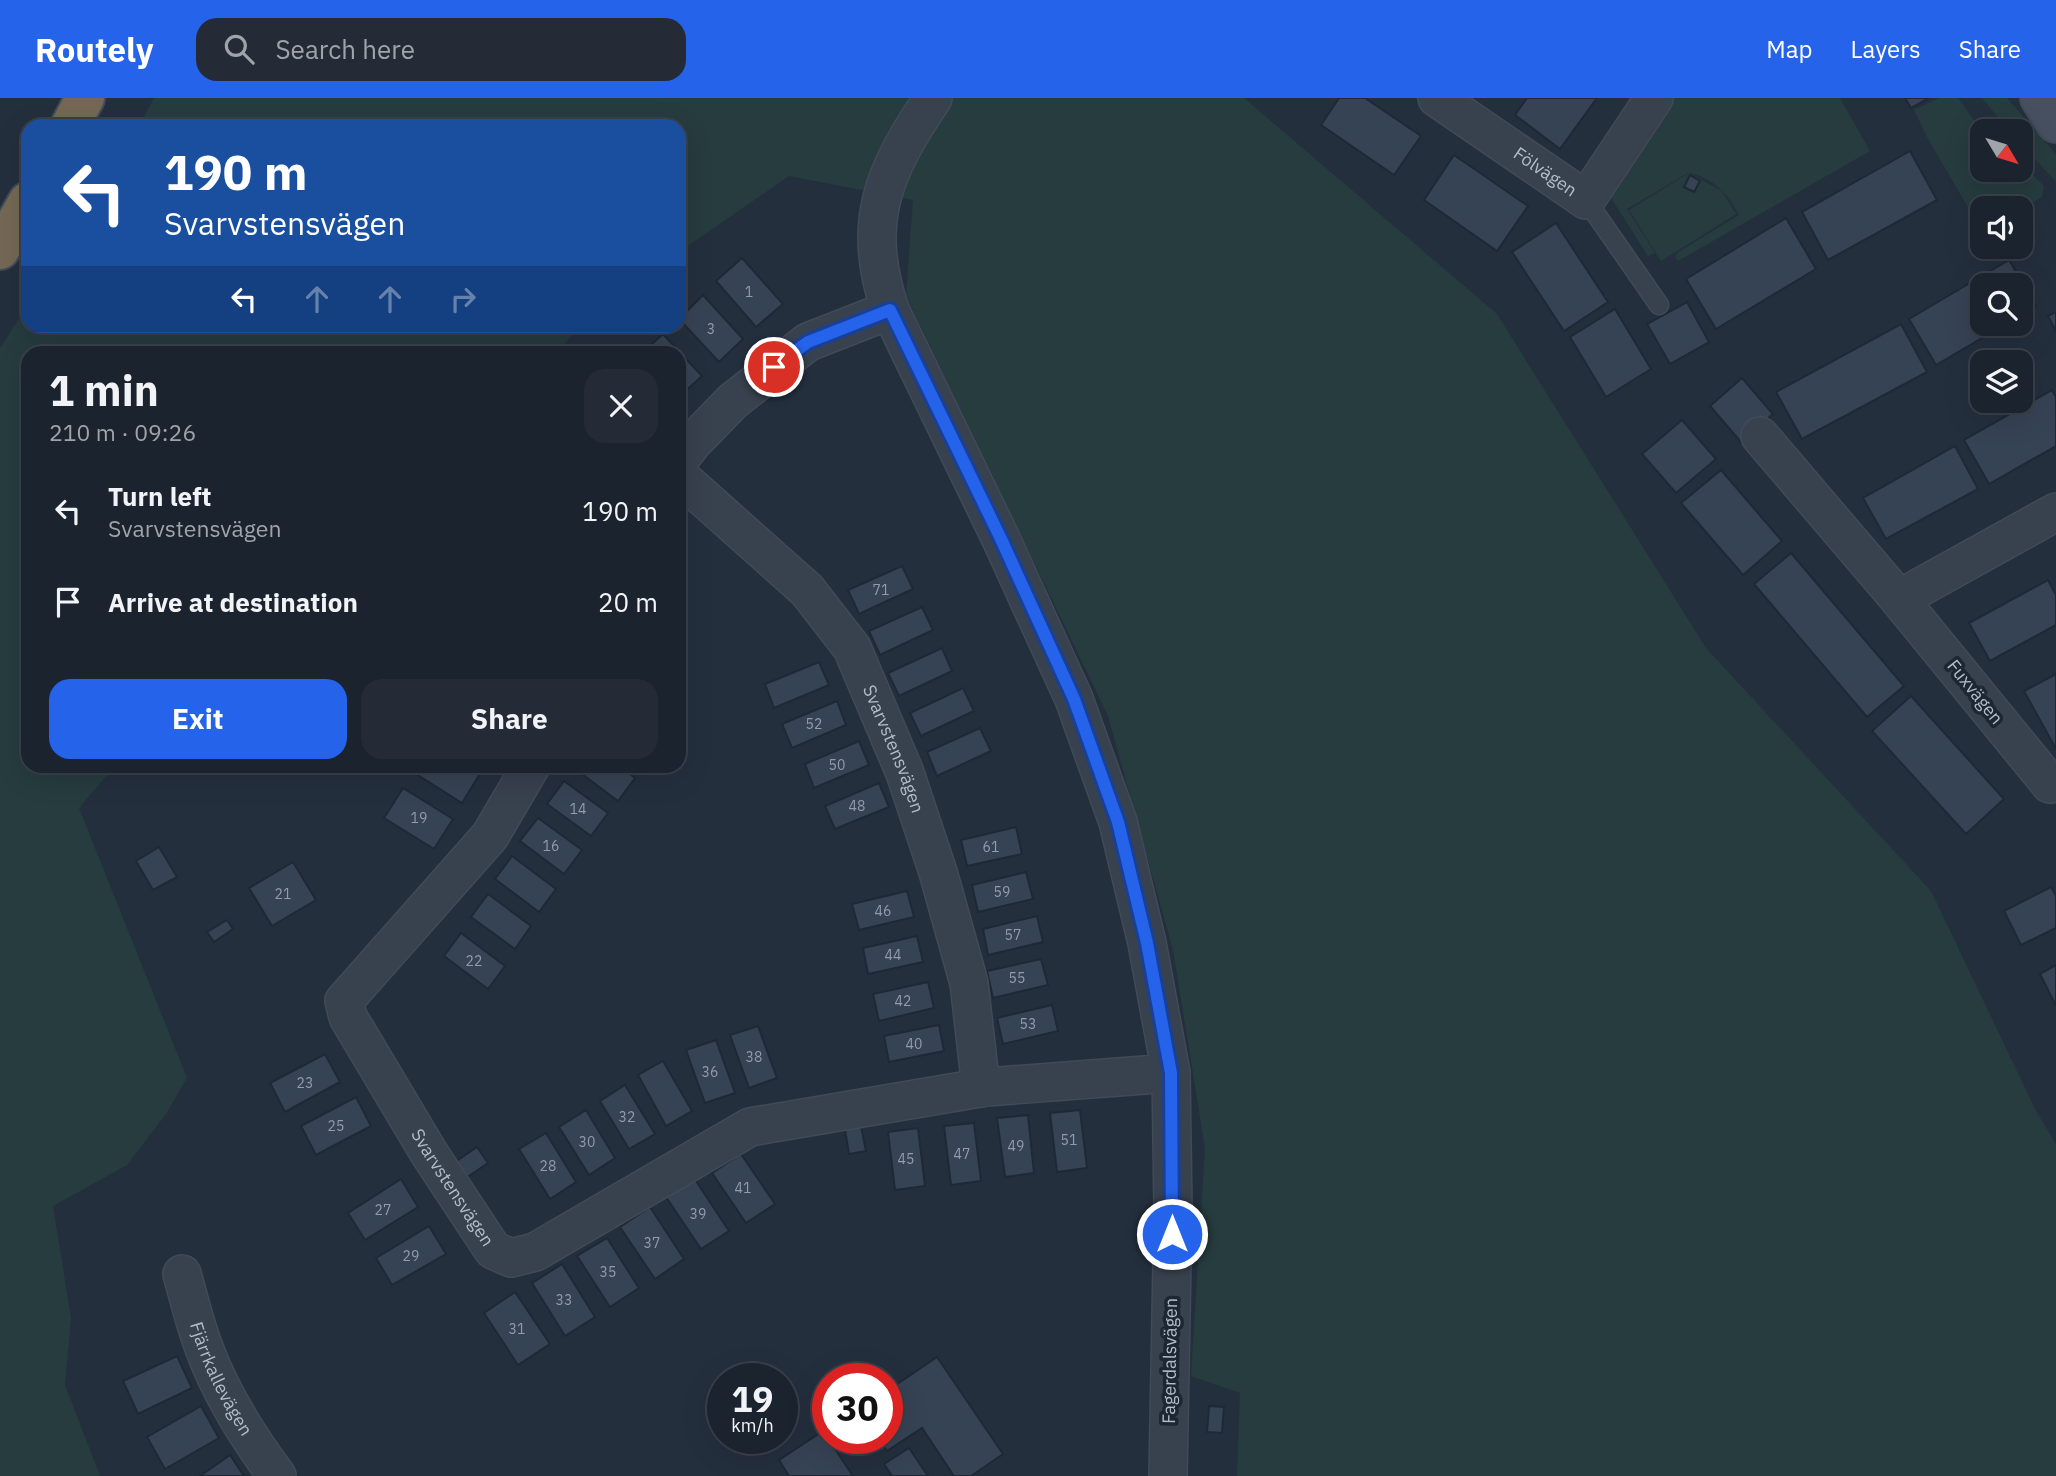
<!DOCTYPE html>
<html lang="en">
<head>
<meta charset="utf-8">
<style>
  body { margin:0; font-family:"IBM Plex Sans",sans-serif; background:#242b36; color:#f1f3f6; height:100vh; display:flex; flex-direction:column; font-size:26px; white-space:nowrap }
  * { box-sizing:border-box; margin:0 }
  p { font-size:23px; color:#a0a4aa }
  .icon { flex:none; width:38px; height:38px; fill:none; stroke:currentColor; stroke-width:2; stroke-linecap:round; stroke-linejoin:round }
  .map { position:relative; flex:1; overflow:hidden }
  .panel { position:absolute; left:21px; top:248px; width:665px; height:427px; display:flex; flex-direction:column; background:#1b232e; border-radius:21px; box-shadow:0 7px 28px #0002,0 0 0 2px #39404a }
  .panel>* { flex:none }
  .guide { position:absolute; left:21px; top:21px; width:665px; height:214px; border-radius:21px; box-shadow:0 7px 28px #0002,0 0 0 2px #39404a; background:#1a4fa0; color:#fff; overflow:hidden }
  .needle { width:46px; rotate:128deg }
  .buttons { position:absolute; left:1970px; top:21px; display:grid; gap:14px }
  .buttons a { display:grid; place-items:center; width:63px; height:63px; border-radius:14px; background:#1b232e; box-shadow:0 7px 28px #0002,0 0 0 2px #39404a; font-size:35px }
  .speed { position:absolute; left:707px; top:1265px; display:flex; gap:14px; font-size:35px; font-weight:700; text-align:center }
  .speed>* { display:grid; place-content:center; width:91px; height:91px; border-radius:50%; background:#1b232e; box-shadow:0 7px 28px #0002,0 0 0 2px #39404a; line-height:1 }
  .speed small { font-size:18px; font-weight:400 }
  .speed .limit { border:10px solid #d22; background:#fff; color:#111 }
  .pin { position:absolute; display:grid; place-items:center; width:60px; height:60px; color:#fff; margin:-30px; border:4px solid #fff; border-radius:50%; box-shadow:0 2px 7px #0007 }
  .me { position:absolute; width:77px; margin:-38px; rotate:0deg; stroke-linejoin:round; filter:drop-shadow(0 0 5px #0008) }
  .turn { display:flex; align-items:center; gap:24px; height:147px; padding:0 28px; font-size:32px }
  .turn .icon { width:91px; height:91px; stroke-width:2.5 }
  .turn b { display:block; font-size:49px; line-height:60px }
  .lanes { display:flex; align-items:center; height:66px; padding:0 28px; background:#0003; justify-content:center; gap:35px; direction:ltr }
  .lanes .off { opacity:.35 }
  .round { display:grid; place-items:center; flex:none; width:74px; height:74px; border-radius:21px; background:#242b36 }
  .headline { display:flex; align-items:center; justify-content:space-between; height:119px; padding:0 28px }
  h1 { font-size:42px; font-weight:700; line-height:52px }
  .primary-button { display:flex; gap:14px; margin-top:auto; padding:14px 28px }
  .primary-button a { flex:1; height:80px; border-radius:21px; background:#2563eb; color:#fff; font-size:28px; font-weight:700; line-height:80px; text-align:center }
  .primary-button a+a { background:#242b36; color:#f1f3f6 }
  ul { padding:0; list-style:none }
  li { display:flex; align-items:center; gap:21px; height:91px; padding:0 28px }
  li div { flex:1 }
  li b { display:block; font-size:26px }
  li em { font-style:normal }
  header { display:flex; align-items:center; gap:42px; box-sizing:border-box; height:98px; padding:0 35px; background:#2563eb; color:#fff }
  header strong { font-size:33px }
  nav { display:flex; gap:38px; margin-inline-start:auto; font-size:24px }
  .search { width:490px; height:63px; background:#242b36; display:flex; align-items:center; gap:18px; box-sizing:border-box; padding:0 24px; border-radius:21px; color:#a0a4aa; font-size:26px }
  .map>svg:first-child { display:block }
  .green { fill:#263c3f }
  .building { fill:#364354; stroke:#1f2835; stroke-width:2 }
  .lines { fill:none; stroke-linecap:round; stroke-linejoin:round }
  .lane-casing { stroke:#414a57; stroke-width:21 }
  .street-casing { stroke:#414a57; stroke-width:40 }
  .secondary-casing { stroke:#414a57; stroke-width:42 }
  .highway-casing { stroke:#434c59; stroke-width:42 }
  .lane { stroke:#38414e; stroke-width:18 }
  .street { stroke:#38414e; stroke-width:37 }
  .secondary { stroke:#465061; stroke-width:38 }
  .highway { stroke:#746855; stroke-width:38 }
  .route-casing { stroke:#184099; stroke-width:18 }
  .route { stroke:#2563eb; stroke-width:12 }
  .labels { text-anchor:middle; stroke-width:7; stroke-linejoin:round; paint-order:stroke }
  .number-label { font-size:14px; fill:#929caa }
  .street-label { font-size:18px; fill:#b4bcc9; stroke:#1d2633 }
</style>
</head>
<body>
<header>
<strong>Routely</strong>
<div class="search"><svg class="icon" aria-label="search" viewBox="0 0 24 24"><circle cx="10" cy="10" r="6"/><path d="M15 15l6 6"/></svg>Search here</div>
<nav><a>Map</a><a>Layers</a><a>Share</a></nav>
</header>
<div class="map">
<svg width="2056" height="1378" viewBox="0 0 2056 1378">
  <rect width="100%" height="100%" fill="#242f3e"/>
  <g class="green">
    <polygon points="154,0 1244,0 1497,216 1706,550 1931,793 2036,1013 2056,1046 2056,1378 1237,1378 1240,1295 1191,1278 1205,1050 1173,852 1108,618 906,198 913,102 789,78 679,154 679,28 139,28"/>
    <path d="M1669,0h171l30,53 -192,110 -3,-4 2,-4 62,-38c-12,-22 -25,-37 -51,-42l-61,36 28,44 -7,3 -40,-63z"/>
    <polygon points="1939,0 1958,0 1976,25 1985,33 1983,33 1983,72 2021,72 2021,65 2044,88 2042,99 2021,112 2021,110 1983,110 1982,133 1928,41 1914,12"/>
    <polygon points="1982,0 2007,0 2056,56 2056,84 2021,46 2021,33 2009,33"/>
    <polygon points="1689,75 1722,93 1736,116 1661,163 1629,112"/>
    <polygon points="28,207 28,228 580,228 556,255 28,256 28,668 114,669 79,710 187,980 166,1016 127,1067 53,1108 71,1220 65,1287 100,1378 0,1378 0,250"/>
  </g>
  <g class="building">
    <polygon points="1339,0 1365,0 1421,38 1394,77 1321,27"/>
    <polygon points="1527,0 1597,0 1560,51 1515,17"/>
    <polygon points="1905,0 1929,0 1911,10"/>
    <polygon points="1910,53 1937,102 1828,162 1802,114"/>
    <polygon points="1454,57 1528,108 1497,153 1424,102"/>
    <polygon points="1690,77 1700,83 1694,94 1684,89"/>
    <polygon points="1786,120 1816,171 1716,231 1686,181"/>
    <polygon points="1556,125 1608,204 1564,233 1512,154"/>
    <polygon points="742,160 783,206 756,229 716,183"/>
    <polygon points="2009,162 2036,208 2021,217 2021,187 1983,187 1983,226 2006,226 1936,267 1909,221"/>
    <polygon points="703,197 743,241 719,264 679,221"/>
    <polygon points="1687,204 1709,244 1670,266 1647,226"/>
    <polygon points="1615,211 1651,271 1606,299 1570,239"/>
    <polygon points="2056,214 2056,233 2048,218"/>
    <polygon points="1901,226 1927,274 1802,341 1776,294"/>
    <polygon points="663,236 702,278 679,299 679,256 641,256"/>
    <polygon points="1742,280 1773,316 1741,344 1710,308"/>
    <polygon points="2052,292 2056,299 2056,348 1989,386 1964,342"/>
    <polygon points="1682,322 1716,361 1676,395 1642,356"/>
    <polygon points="1955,348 1978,391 1886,441 1863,400"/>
    <polygon points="1721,372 1782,443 1743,477 1681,405"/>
    <polygon points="1791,455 1904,588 1867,619 1754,486"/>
    <polygon points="902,468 913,491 859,516 848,492"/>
    <polygon points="2048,482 2056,497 2056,527 1990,563 1969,525"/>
    <polygon points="922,509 933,532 880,557 869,533"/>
    <polygon points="942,550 952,573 899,598 888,575"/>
    <polygon points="819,564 829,587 774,610 765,586"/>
    <polygon points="2056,576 2056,651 2024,593"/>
    <polygon points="963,590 974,613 921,638 910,615"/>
    <polygon points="1911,598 2004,701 1966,736 1872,633"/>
    <polygon points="837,603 846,627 792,650 782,626"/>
    <polygon points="980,630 991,653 937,678 927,654"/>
    <polygon points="859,643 869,667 814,690 805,666"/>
    <polygon points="416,668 472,668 481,674 462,705 413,674"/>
    <polygon points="575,668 620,668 635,680 618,703 574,670"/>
    <polygon points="564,683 608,715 591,738 547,706"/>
    <polygon points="879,685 889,709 835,731 825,708"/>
    <polygon points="403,690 453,721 434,751 384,720"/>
    <polygon points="538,720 582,752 564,776 520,743"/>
    <polygon points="1016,729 1022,756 967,768 961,742"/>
    <polygon points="159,749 177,779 153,792 136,763"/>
    <polygon points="512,758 556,791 539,814 495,781"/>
    <polygon points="293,764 316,802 272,828 249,790"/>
    <polygon points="1026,774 1033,801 978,814 972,787"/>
    <polygon points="2051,789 2056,798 2056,830 2021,847 2004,813"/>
    <polygon points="907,793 914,819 859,832 852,806"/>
    <polygon points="488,796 531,828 515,851 471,819"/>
    <polygon points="1037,818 1043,844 988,857 983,831"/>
    <polygon points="227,822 233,831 214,844 207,834"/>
    <polygon points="461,835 505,868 488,891 444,858"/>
    <polygon points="917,838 923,864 868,876 863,850"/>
    <polygon points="1041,861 1048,887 993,900 987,873"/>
    <polygon points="2056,867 2056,908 2040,876"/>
    <polygon points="928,884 934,910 879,923 873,896"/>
    <polygon points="1052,907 1058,933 1003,946 997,920"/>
    <polygon points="939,927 944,953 889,964 884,938"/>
    <polygon points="758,928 777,980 749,990 730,937"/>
    <polygon points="716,942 735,995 705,1005 686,952"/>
    <polygon points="325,956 340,984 285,1014 270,985"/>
    <polygon points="663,963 692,1013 666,1028 638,977"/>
    <polygon points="625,987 655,1036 629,1051 600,1003"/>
    <polygon points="356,999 371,1028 316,1057 301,1028"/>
    <polygon points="586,1012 615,1060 589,1077 559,1029"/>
    <polygon points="1080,1012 1087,1070 1057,1074 1050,1015"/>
    <polygon points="1028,1017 1034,1075 1005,1079 997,1020"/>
    <polygon points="860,1023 866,1053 849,1056 844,1026"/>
    <polygon points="974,1025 981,1083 951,1087 944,1028"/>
    <polygon points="918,1030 925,1088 895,1092 888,1034"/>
    <polygon points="546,1035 576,1084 550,1101 519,1051"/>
    <polygon points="477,1049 488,1065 466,1080 455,1064"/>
    <polygon points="741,1056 775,1106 746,1125 712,1075"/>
    <polygon points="694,1080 729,1133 701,1151 666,1099"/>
    <polygon points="401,1081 418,1109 365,1142 348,1115"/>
    <polygon points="650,1109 684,1161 655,1181 620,1129"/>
    <polygon points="429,1128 446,1156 392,1187 376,1160"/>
    <polygon points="607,1140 639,1190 610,1209 577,1158"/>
    <polygon points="562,1166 595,1219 565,1238 532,1185"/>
    <polygon points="515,1194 550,1246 518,1267 484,1215"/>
    <polygon points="177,1258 192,1290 138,1316 123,1283"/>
    <polygon points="937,1259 1003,1356 971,1378 954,1378 922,1330 887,1353 878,1340 887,1340 887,1293"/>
    <polygon points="201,1308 219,1340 165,1371 147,1339"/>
    <polygon points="1209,1308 1224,1309 1222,1335 1207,1334"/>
    <polygon points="823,1333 853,1378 789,1378 779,1362"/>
    <polygon points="909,1350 928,1378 892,1378 884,1366"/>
    <polygon points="230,1357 244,1378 200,1378"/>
  </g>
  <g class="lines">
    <g class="lane-casing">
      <polyline id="lane" points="1586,102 1659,207"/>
    </g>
    <g class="street-casing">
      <g id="street">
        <path d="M933,0c-50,74 -72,123 -43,212l111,229 73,160 44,123 29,121 24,130 2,135 -5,268"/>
        <path id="s1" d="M1437,0l149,102 68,-102"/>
        <polyline points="1760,338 1899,501"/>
        <polyline points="679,362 693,344 733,303 808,244 890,212"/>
        <path id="s2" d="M679,378l128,114 45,58 53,125 33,99 31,111 12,105"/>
        <path id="s3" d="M531,668l-41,70 -146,165 4,16 81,136 64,97 18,8 24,-6 215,-125 236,-40 185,-14"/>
        <polyline points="2050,686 1899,501 2056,414"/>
        <path id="s4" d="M182,1176c7,25 13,50 22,74 17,46 44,89 73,128"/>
      </g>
    </g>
    <g class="secondary-casing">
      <polyline id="secondary" points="2040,0 2056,25"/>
    </g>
    <g class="highway-casing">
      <g id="highway">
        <polyline points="70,28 85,0"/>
        <polyline points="0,152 28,103"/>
      </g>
    </g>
    <use href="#lane" class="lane"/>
    <use href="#street" class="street"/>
    <use href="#secondary" class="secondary"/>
    <use href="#highway" class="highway"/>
  </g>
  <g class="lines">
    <g class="route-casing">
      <polyline id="route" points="774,269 808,244 890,212 1001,441 1074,601 1118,724 1147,845 1171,975 1172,1136"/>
    </g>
    <use href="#route" class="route"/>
  </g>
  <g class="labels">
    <g class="number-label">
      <text x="749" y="199">1</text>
      <text x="711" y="236">3</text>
      <text x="881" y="497">71</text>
      <text x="814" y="631">52</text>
      <text x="837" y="672">50</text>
      <text x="857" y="713">48</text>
      <text x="578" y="716">14</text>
      <text x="419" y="725">19</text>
      <text x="551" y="753">16</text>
      <text x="991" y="754">61</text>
      <text x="1002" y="799">59</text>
      <text x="283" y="801">21</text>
      <text x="883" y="818">46</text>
      <text x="1013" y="842">57</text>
      <text x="893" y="862">44</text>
      <text x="474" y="868">22</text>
      <text x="1017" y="885">55</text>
      <text x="903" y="908">42</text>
      <text x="1028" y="931">53</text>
      <text x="914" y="951">40</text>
      <text x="754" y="964">38</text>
      <text x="710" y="979">36</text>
      <text x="305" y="990">23</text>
      <text x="627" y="1024">32</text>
      <text x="336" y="1033">25</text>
      <text x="1069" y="1047">51</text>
      <text x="587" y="1049">30</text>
      <text x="1016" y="1053">49</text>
      <text x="962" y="1061">47</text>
      <text x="906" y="1066">45</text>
      <text x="548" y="1073">28</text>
      <text x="743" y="1095">41</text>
      <text x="383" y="1117">27</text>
      <text x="698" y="1121">39</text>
      <text x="652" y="1150">37</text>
      <text x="411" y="1163">29</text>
      <text x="608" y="1179">35</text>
      <text x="564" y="1207">33</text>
      <text x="517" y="1236">31</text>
    </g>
    <g class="street-label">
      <text dy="6" stroke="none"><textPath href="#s1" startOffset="131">Fölvägen</textPath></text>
      <text transform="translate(1975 594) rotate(51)" y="6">Fuxvägen</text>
      <text dy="6" stroke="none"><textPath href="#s2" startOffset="354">Svarvstensvägen</textPath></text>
      <text dy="6" stroke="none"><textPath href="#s3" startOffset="518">Svarvstensvägen</textPath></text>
      <text transform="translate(1170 1263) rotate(-89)" y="6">Fagerdalsvägen</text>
      <text dy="6" stroke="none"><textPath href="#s4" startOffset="112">Fjärrkallevägen</textPath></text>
    </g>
  </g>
</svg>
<div class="buttons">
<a><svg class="needle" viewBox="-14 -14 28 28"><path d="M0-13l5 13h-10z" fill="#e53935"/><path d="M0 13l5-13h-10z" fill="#a0a4aa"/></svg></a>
<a><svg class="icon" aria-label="sound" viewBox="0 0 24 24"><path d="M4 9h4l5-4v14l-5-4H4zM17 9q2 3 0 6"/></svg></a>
<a><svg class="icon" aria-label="search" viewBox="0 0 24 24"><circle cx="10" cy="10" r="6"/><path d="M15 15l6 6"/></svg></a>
<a><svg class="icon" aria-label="layers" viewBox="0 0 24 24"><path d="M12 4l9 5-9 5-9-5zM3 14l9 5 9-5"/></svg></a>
</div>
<div class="speed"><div>19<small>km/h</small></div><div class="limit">30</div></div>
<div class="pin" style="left:774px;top:269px;background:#d93025"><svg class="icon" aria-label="arrive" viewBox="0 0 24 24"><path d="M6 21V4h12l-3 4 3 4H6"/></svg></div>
<svg class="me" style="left:1172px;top:1136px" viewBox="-20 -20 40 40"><circle r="17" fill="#2563eb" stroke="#fff" stroke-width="3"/><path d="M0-11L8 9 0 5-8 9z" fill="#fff"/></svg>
<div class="guide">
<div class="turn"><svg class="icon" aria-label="left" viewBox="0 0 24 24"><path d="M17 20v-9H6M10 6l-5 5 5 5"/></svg><div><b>190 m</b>Svarvstensvägen</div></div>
<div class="lanes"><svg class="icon" aria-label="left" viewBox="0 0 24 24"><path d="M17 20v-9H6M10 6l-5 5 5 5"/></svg><svg class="icon off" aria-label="ahead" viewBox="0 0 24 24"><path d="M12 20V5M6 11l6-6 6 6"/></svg><svg class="icon off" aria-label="ahead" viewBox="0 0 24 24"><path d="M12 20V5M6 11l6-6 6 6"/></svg><svg class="icon off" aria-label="right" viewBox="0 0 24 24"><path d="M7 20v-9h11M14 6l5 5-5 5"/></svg></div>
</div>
<section class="panel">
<div class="headline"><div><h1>1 min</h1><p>210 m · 09:26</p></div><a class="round"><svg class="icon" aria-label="close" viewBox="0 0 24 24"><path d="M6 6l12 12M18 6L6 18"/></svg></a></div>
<ul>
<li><svg class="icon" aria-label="left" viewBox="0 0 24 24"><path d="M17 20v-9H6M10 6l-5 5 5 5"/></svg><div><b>Turn left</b><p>Svarvstensvägen</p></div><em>190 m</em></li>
<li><svg class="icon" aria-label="arrive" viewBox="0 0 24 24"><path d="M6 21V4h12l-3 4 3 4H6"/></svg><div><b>Arrive at destination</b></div><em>20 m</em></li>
</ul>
<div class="primary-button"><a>Exit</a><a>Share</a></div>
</section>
</div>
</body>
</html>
